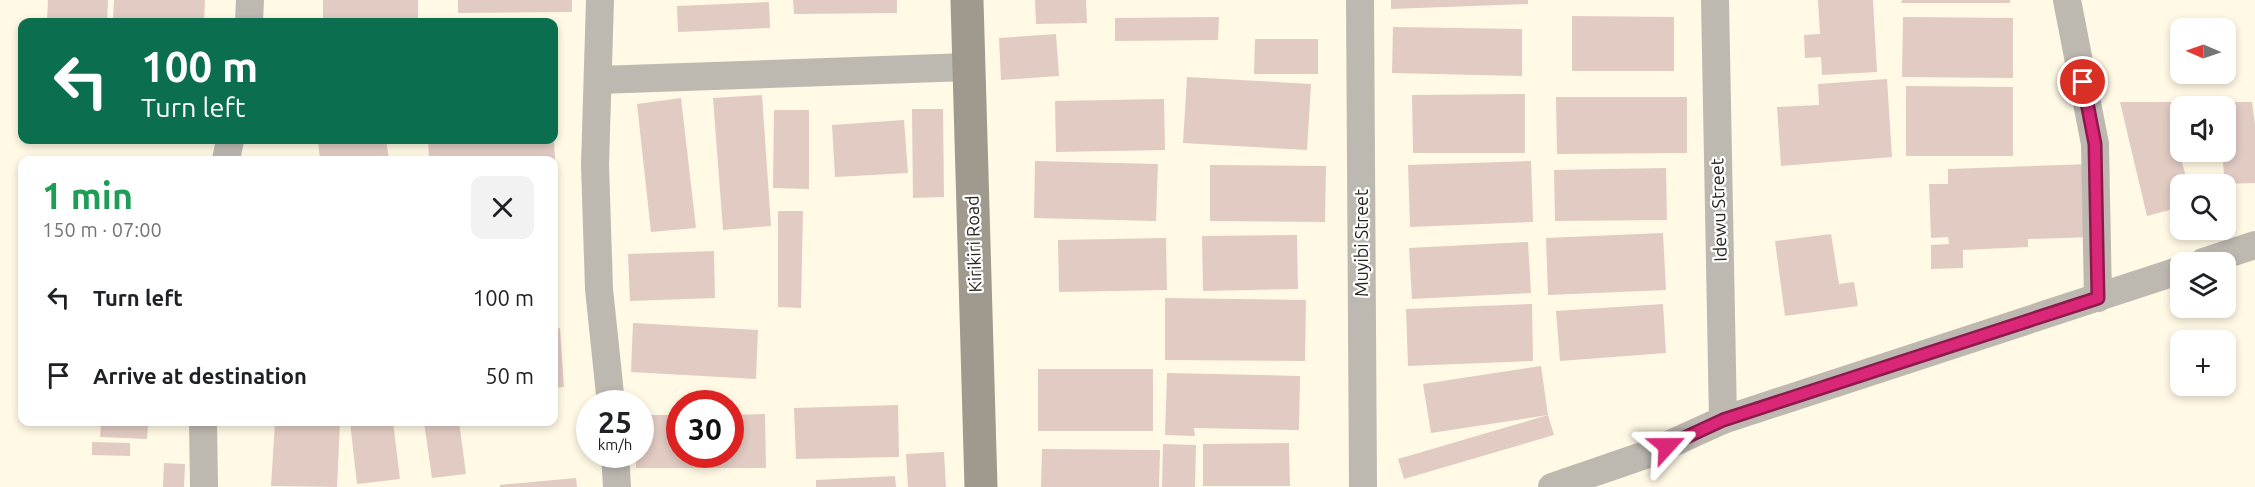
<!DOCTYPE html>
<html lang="en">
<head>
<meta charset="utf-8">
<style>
  body { margin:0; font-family:Ubuntu,sans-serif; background:#f2f2f2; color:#202124; height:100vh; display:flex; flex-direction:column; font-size:22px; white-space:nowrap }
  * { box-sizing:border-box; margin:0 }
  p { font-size:20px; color:#757577 }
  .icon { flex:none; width:33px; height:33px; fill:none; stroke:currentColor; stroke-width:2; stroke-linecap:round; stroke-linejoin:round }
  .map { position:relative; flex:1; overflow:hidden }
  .panel { position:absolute; left:18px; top:156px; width:540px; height:270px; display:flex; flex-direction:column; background:#fff; border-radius:12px; box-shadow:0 3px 9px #0003 }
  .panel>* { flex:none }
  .guide { position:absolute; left:18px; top:18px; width:540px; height:126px; border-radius:12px; box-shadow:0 3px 9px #0003; background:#0b6e4f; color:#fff; overflow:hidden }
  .needle { width:39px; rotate:272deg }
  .tools { position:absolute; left:2170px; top:18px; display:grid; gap:12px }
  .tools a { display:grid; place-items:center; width:66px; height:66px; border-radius:12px; background:#fff; box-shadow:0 3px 9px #0003; font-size:30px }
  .speed { position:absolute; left:576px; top:390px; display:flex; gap:12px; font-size:30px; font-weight:700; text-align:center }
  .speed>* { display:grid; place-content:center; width:78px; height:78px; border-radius:50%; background:#fff; box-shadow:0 3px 9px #0003; line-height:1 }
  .speed small { font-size:15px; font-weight:400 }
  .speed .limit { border:9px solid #d22; background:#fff; color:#111 }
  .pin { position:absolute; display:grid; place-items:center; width:51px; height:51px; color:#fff; margin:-26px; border:3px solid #fff; border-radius:50%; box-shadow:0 2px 6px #0007 }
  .me { position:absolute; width:66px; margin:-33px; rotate:66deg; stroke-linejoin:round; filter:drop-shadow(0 0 4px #0008) }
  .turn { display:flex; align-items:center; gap:21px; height:126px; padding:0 24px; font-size:27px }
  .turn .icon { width:78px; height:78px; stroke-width:2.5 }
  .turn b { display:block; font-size:42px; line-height:51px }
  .round { display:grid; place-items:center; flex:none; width:63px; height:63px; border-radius:12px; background:#f2f2f2 }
  .headline { display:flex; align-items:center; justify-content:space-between; height:102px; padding:0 24px }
  h1 { font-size:36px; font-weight:700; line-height:45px; color:#1e9e55 }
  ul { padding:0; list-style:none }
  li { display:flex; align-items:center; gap:18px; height:78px; padding:0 24px }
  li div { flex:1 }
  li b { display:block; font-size:22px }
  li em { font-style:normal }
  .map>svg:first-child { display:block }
  .building { fill:#e1cbc3 }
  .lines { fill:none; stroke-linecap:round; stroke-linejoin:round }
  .minor { stroke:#bdb9b1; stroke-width:28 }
  .secondary { stroke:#a09a8e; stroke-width:33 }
  .route-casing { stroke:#8e194d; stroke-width:15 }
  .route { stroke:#db2777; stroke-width:10 }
  .labels { text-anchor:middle; stroke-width:4.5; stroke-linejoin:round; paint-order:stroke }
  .street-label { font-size:18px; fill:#27251e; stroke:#fff }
</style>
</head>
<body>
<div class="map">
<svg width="2255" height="487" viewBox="0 0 2255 487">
  <rect width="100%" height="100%" fill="#fff9e5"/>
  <g class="building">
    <polygon points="48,0 108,0 107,22 47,22"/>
    <polygon points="114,0 205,0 204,22 113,22"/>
    <rect x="323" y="0" width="95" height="22"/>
    <polygon points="458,0 572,0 572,12 458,13"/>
    <polygon points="793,0 897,0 897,13 794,14"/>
    <polygon points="1035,0 1086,0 1087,23 1036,24"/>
    <polygon points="1391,0 1528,0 1528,4 1391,9"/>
    <polygon points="1818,0 1873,0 1877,72 1822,75 1821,57 1805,58 1804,35 1820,34"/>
    <polygon points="1902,0 2010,0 2010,3 1901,3"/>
    <polygon points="769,2 770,28 678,32 677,6"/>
    <polygon points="1572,16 1674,17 1674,71 1572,71"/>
    <polygon points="1219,17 1218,40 1115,41 1115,18"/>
    <polygon points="1903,17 2013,18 2013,78 1902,77"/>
    <polygon points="1393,27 1522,29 1522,76 1392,73"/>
    <polygon points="1056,34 1059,76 1001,80 999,38"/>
    <polygon points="1255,39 1318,39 1318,74 1254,74"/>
    <polygon points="1187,77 1311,84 1307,150 1183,143"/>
    <polygon points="1887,79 1892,157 1781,166 1777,107 1819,105 1818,84"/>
    <polygon points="1906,86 2013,87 2013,156 1906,156"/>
    <polygon points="1525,94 1525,153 1413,153 1412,95"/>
    <polygon points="762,95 771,226 723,230 713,98"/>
    <polygon points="1556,97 1687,97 1687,153 1557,154"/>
    <polygon points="681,98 696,228 651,232 637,104"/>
    <polygon points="1164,99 1165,150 1056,152 1055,101"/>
    <polygon points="2120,102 2252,102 2255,125 2255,183 2225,184 2222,152 2226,152 2226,106 2181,106 2181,141 2176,141 2188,184 2181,184 2181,207 2147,216"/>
    <polygon points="912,109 943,109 944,197 913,198"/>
    <polygon points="774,110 809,110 809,189 773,188"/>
    <polygon points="904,120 908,173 835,177 832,125"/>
    <polygon points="318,140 386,140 389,160 320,160"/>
    <polygon points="428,140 554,140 555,160 429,160"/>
    <polygon points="1035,161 1158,164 1156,221 1034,218"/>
    <polygon points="1531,161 1533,222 1410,227 1408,165"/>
    <polygon points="2090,164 2093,237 2028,239 2028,247 1963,250 1963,268 1931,269 1931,245 1949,244 1948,237 1931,238 1929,184 1948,184 1948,169"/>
    <polygon points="1210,165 1326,166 1325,222 1210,221"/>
    <polygon points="1666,168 1667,220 1555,221 1554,170"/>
    <polygon points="778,211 803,211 801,308 778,307"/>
    <polygon points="1663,233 1666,290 1548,295 1546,238"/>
    <polygon points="1831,234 1839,284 1854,282 1858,306 1785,316 1775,241"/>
    <polygon points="1297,235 1298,289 1203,291 1202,236"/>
    <polygon points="1166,238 1167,290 1059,292 1058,240"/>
    <polygon points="1528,242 1531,293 1412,299 1409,248"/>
    <polygon points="714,251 715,298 630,301 628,254"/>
    <polygon points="1165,298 1306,300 1305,361 1165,360"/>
    <polygon points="1532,304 1533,361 1408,366 1406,309"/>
    <polygon points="1663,304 1666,353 1560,361 1556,311"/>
    <polygon points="633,323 758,330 756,379 631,372"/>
    <polygon points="560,328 564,387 554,388 554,329"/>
    <polygon points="1541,366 1548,415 1431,433 1423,384"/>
    <rect x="1038" y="369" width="115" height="62"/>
    <polygon points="1167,373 1300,376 1299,430 1194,428 1195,436 1165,435"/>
    <polygon points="898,405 899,457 796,459 794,408"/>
    <polygon points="765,414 766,468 636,468 636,454 640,454 640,415 680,415 680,454 730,454 730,415"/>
    <polygon points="1548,415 1554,435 1404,479 1398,459"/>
    <polygon points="275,422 340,422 337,487 271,486"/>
    <polygon points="350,422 393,422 400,479 357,484"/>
    <polygon points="424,422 459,422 466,474 432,478"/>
    <polygon points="101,424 148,426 147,439 100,437"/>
    <polygon points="92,442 130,443 130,456 92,455"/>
    <polygon points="1289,443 1290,486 1203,486 1203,444"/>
    <polygon points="1163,444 1196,445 1195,487 1162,487"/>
    <polygon points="1042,449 1160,450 1159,487 1041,487"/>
    <polygon points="944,452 946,487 908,487 906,454"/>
    <polygon points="164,463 185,464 184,487 163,487"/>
    <polygon points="895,476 896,487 816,487 816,480"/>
    <polygon points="576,478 577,487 500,487 500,485"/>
  </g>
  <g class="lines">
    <g class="minor">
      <polyline points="600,0 595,165 599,289 611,404"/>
      <polyline points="1360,0 1363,487"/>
      <polyline points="1715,0 1723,420"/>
      <polyline points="2067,0 2095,144 2098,298"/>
      <polyline points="249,22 250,0"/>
      <polyline points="598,80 968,67"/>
      <polyline points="226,160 230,140"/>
      <polyline points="2203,262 2255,245"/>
      <polyline points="203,422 204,487"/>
      <polyline points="615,454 617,487"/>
      <polyline points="1552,487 1648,454 1723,420 2181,270"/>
    </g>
    <polyline class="secondary" points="967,0 981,487"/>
  </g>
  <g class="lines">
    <g class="route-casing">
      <polyline id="route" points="1667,446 1723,420 2098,298 2095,144 2083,82"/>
    </g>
    <use href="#route" class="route"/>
  </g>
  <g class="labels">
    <g class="street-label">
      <text transform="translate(1719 210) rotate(-92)" y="6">Idewu Street</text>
      <text transform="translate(1362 243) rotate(-90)" y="6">Muyibi Street</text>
      <text transform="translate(974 244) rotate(-92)" y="6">Kirikiri Road</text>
    </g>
  </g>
</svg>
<div class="tools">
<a><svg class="needle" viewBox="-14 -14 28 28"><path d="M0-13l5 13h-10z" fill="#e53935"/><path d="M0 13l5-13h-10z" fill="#757577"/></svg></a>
<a><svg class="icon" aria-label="sound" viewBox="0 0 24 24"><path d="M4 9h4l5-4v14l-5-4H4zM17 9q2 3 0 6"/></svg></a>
<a><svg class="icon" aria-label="search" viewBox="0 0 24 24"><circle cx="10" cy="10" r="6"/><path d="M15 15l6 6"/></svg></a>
<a><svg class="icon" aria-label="layers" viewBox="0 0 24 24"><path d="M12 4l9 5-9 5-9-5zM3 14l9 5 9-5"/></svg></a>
<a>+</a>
</div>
<div class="speed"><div>25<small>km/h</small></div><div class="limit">30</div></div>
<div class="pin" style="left:2083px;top:82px;background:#d93025"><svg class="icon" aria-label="arrive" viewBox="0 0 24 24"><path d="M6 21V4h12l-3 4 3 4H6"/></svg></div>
<svg class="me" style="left:1667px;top:446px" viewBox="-20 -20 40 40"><path d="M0-17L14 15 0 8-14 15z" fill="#db2777" stroke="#fff" stroke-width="4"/></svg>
<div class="guide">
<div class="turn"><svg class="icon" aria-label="left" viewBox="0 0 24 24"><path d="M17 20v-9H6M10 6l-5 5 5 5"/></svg><div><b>100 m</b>Turn left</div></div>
</div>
<section class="panel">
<div class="headline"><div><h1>1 min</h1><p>150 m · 07:00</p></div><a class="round"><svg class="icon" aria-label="close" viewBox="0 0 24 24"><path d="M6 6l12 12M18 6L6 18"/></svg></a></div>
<ul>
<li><svg class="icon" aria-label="left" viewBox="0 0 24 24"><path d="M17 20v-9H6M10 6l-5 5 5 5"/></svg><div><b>Turn left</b></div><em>100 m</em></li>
<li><svg class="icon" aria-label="arrive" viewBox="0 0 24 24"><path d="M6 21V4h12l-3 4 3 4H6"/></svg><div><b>Arrive at destination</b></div><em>50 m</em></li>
</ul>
</section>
</div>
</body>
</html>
